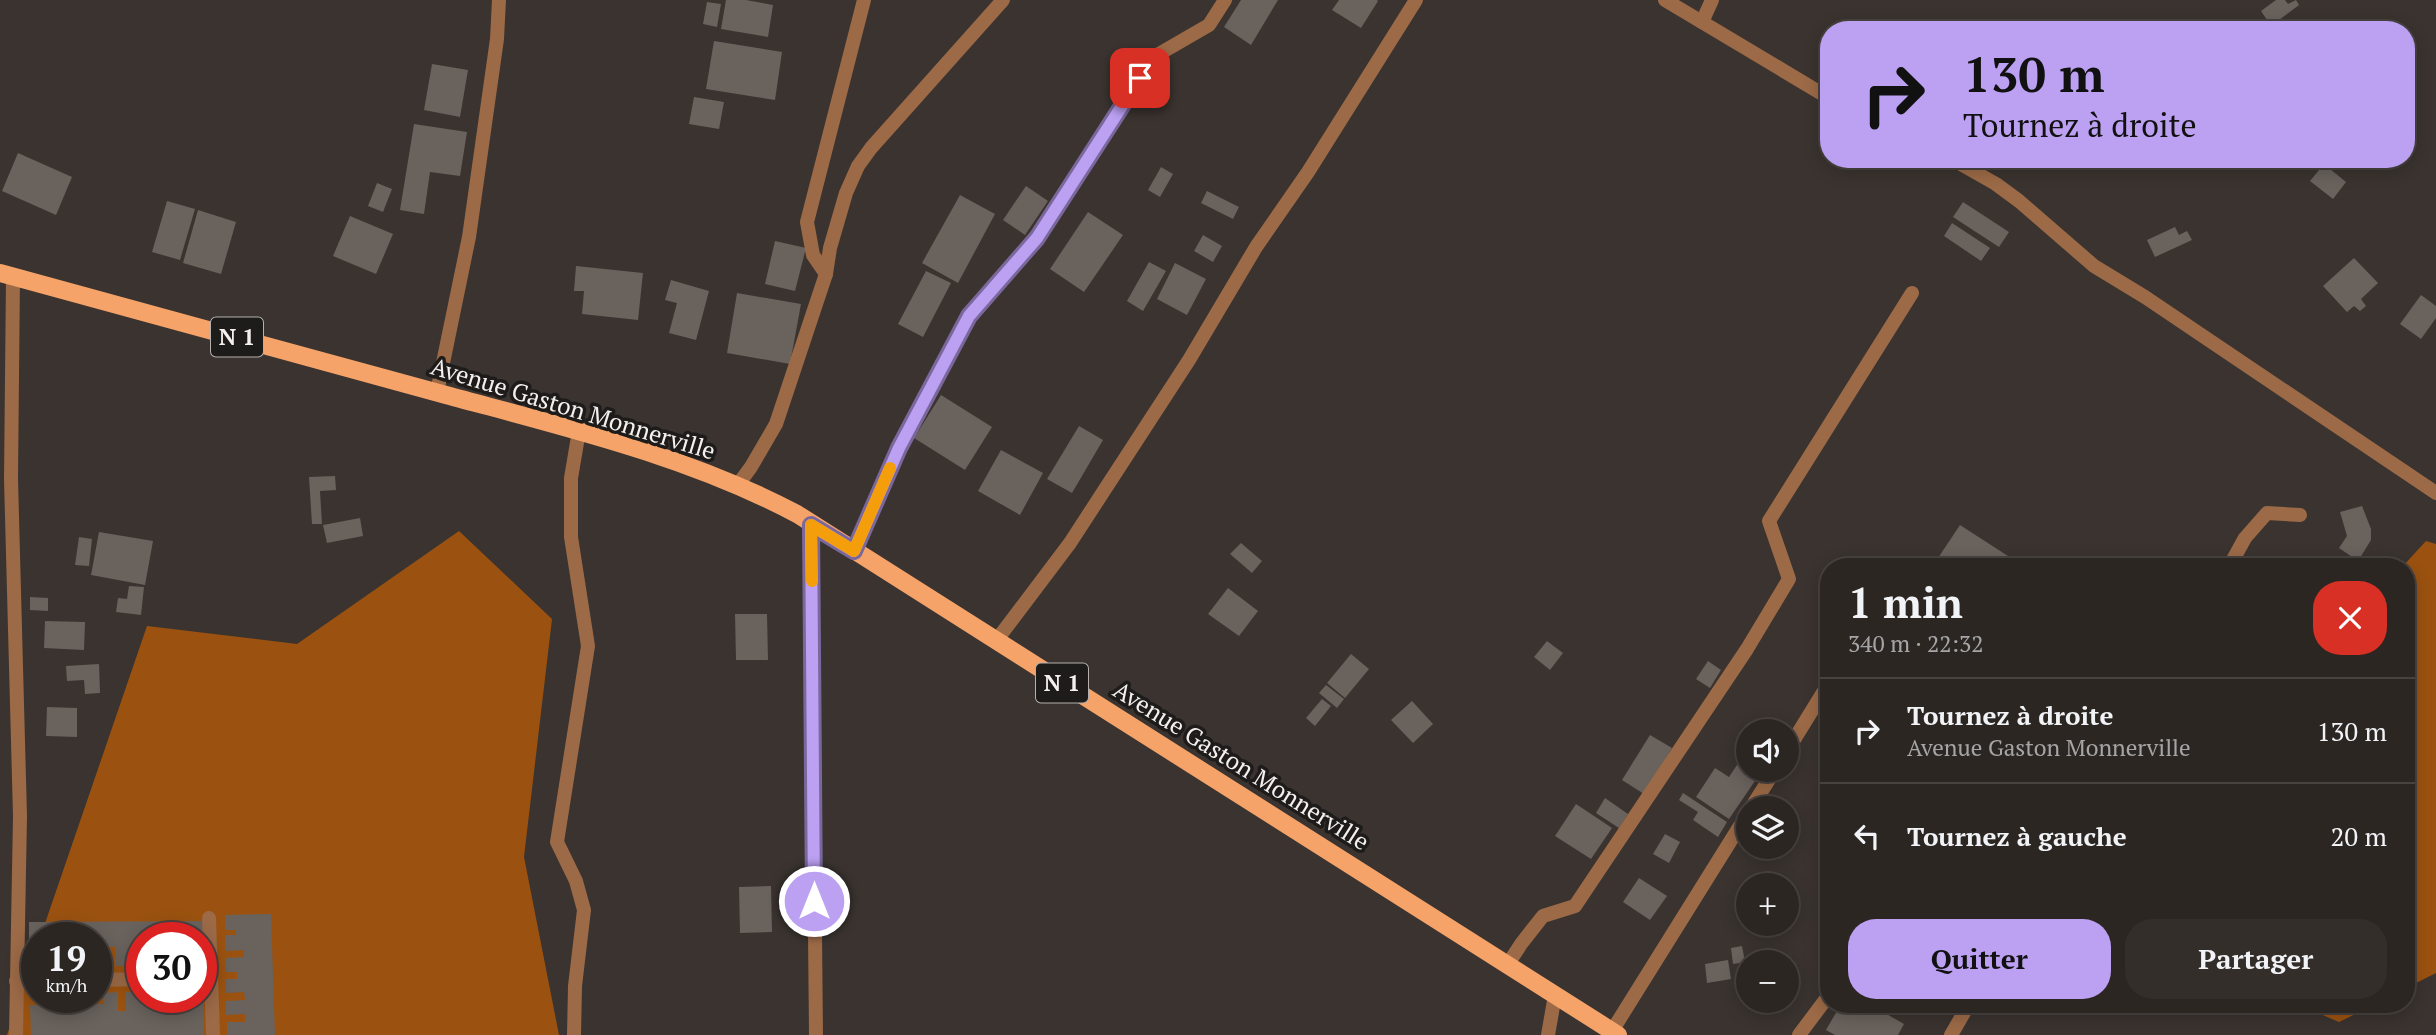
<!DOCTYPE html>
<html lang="fr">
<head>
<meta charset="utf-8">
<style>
  body { margin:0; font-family:"PT Serif",serif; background:#342e2b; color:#f1f3f6; height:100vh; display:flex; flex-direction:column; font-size:26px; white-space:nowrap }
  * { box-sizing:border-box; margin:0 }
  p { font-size:23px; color:#a6a5a6 }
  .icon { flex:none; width:38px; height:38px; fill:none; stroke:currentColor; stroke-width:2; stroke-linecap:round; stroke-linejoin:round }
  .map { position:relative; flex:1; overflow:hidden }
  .side { position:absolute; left:1820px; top:558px; width:595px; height:455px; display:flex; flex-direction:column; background:#2c2623; border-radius:28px; box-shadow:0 4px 18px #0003,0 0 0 2px #484341 }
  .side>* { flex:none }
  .top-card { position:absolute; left:1820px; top:21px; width:595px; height:147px; border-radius:28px; box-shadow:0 4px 18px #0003,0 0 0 2px #484341; background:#bca0f2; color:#111; overflow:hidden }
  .controls { position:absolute; left:1736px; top:719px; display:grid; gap:14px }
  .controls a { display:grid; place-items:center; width:63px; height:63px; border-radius:50%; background:#2c2623; box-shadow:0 4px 18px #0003,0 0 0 2px #484341; font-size:35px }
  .speed { position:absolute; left:21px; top:922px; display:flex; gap:14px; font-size:35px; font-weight:700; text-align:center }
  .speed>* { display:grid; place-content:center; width:91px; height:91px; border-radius:50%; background:#2c2623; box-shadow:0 4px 18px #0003,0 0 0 2px #484341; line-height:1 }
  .speed small { font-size:18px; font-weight:400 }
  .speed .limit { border:10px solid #d22; background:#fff; color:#111 }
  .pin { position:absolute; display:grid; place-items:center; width:60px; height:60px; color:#fff; margin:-30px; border-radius:14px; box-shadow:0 4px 10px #0006 }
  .me { position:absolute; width:77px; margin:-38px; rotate:0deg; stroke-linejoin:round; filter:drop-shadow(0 0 5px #0008) }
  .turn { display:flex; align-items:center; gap:24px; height:147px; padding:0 28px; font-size:32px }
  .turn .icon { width:91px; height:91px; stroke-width:2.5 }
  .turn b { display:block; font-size:49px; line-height:60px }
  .round { display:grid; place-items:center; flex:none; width:74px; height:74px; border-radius:28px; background:#342e2b }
  .summary { display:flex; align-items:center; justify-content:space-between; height:119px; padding:0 28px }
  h1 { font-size:42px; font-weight:700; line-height:52px }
  .action { display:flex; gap:14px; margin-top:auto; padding:14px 28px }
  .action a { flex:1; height:80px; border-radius:28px; background:#bca0f2; color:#111; font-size:28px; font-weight:700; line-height:80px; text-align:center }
  .action a+a { background:#342e2b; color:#f1f3f6 }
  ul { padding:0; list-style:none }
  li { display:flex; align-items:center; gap:21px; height:105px; padding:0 28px; border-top:2px solid #484341 }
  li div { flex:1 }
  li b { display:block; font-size:26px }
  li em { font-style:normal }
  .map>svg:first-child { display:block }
  .forest { fill:#9b5210; fill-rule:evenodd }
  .building { fill:#69625d }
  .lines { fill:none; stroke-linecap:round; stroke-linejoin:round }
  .street { stroke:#9c6a47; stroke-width:14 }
  .primary { stroke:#f5a369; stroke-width:18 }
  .route-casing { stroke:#7a689d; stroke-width:18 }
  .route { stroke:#bca0f2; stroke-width:12 }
  .slow { stroke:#f59e0b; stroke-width:12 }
  .labels { text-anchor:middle; stroke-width:7; stroke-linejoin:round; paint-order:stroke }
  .shield { fill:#1e1c1a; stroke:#b4b0ae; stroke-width:2 }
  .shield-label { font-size:23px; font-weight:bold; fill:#f4f0ed }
  .street-label { font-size:24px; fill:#f4f0ed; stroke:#1e1c1a }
</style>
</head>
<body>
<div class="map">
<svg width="2436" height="1035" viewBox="0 0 2436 1035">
  <rect width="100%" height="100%" fill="#3a332f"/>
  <g class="forest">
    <path d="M459,531l93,88 -28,238 35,178h-552l30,-87v50h59v-60h-56l107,-312 150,18zM142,938h59v60h-59z"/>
    <polygon points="2426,541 2436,544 2436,973 2406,988 2406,567 2402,567"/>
    <polygon points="2299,1005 2374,1005 2339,1022"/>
  </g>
  <g class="building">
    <polygon points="726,0 746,0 773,5 768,37 721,29"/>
    <polygon points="1241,0 1278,0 1251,45 1224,27"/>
    <polygon points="1339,0 1377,0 1378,1 1361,28 1332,10"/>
    <polygon points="2276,0 2285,0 2288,4 2296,0 2299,5 2271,26 2261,11"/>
    <polygon points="707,2 721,4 717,27 703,24"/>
    <polygon points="714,41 782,52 775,100 706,89"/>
    <polygon points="432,64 468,70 460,117 424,110"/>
    <polygon points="694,97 724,102 719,129 689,124"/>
    <polygon points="414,124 467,132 460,176 430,172 424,214 400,210"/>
    <polygon points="18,153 72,177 56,215 2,191"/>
    <polygon points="2324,164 2346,182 2333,199 2310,181"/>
    <polygon points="1161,167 1173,174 1160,197 1148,190"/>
    <polygon points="377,183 392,189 383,212 368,206"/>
    <polygon points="1026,186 1048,201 1025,235 1003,220"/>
    <polygon points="1207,191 1239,207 1233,219 1201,203"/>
    <polygon points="960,195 995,214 958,283 922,263"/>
    <polygon points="167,201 195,209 180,260 152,252"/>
    <polygon points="1963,202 2009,232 1999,247 1953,217"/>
    <polygon points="198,210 236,222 221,274 183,263"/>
    <polygon points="1088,212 1123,235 1084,292 1050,269"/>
    <polygon points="350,216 393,234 376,274 333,256"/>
    <polygon points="1952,223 1990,248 1981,261 1944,236"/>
    <polygon points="2175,227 2179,235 2187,231 2192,240 2155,257 2147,240"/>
    <polygon points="1203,235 1222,246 1213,262 1194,251"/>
    <polygon points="775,241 806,248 795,291 765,284"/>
    <polygon points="2354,258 2378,283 2361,299 2366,306 2360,311 2354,306 2347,312 2323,286"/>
    <polygon points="1149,262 1166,271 1143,311 1127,301"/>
    <polygon points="1175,263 1206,279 1187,315 1157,299"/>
    <polygon points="576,266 643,273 638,320 582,314 584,291 574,291"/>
    <polygon points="926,271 951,283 923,337 898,324"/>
    <polygon points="671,280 709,291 696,340 669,333 677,303 665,300"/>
    <polygon points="737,293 801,304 790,364 727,353"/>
    <polygon points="2421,295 2436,306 2436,318 2421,339 2400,324"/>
    <polygon points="941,395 992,427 965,470 914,438"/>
    <polygon points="1079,426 1103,440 1072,493 1047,479"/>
    <polygon points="1001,450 1043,473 1020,515 978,491"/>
    <polygon points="335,476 336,490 320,491 322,524 312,524 309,477"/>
    <polygon points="2362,506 2371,529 2371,540 2358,561 2339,548 2347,536 2340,512"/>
    <polygon points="360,518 363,536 327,543 323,525"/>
    <polygon points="1960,525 2025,567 1932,567"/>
    <polygon points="99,532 153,541 145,585 91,575"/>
    <polygon points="79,537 92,539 89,566 75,565"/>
    <polygon points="1241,543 1262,561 1252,573 1230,554"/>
    <polygon points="129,586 144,587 141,615 116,612 118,598 127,599"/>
    <polygon points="1228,588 1258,611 1239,636 1208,614"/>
    <polygon points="30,597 48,598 48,611 30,610"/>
    <polygon points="735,614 767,614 768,660 736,660"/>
    <polygon points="45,621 85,622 84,650 44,648"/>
    <polygon points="1547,641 1563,653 1550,670 1534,657"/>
    <polygon points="1351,654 1369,669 1345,698 1327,683"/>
    <polygon points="1708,661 1721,670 1710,688 1696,679"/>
    <polygon points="99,664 100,693 85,694 84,680 67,681 66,666"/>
    <polygon points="1326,685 1344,699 1337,708 1319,693"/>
    <polygon points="1322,699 1331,706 1315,726 1306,718"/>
    <polygon points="1412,701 1433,724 1413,743 1391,720"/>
    <polygon points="47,707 77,708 77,737 46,736"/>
    <polygon points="1650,735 1672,748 1644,794 1622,780"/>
    <polygon points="1737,765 1757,778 1729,819 1696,797 1715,768 1729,777"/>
    <polygon points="1683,793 1727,822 1718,837 1693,820 1698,812 1679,800"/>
    <polygon points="1605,798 1628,814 1619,828 1596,813"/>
    <polygon points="1576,804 1612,828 1591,859 1555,836"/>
    <polygon points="1665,834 1680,842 1669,863 1653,854"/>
    <polygon points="1639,878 1667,896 1650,920 1623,902"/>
    <polygon points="771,886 772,932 740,933 739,887"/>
    <polygon points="271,914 275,1035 227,1035 227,1022 245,1022 245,1014 226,1015 226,1001 245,1000 244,992 226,993 226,979 237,979 237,972 226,972 225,958 244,957 244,950 225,951 225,935 236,935 236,930 225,930 225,915"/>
    <polygon points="203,921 203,938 142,938 142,965 136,965 136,955 129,955 129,966 115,966 115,947 107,947 107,966 96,966 96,938 37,938 37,967 29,967 29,922"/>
    <polygon points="1742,946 1745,962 1733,964 1731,948"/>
    <polygon points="1728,960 1731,979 1707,983 1705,964"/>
    <polygon points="118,992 118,1011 126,1011 126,992 142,992 142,998 161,998 161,1011 169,1011 169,998 183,998 183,1002 189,1002 189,998 204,998 204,1035 31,1035 30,1005 39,1005 39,998 55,998 55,1012 61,1012 61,998 76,998 76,1012 83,1012 83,998 97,998 97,1004 104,1004 104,993"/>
    <polygon points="1841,1004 1869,1004 1904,1024 1898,1035 1835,1035 1826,1030"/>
  </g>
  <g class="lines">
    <g class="street">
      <polyline points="1665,0 1829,98"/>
      <polyline points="1702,22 1712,0"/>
      <polyline points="1952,159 1996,184 2019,201 2094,266 2145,297 2436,493"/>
      <polyline points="826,274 813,255 807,222 864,0"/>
      <polyline points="13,276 11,479 20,816 16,1035"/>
      <polyline points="437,392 469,237 497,39 499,0"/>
      <polyline points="737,486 751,467 776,424 826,274 830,248 846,193 858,166 871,148 1003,0"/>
      <polyline points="811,525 816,1035"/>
      <polyline points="854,551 899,448 969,316 1037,238 1152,58 1209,25 1225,0"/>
      <polyline points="2229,567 2245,538 2267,513 2300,515"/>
      <polyline points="996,641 1070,543 1189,360 1256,247 1308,172 1416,0"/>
      <polyline points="1787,751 1829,683"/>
      <polyline points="1751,808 1775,770"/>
      <polyline points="209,918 213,1035"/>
      <polyline points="1508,964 1521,944 1543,916 1575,906 1747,649 1789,579 1769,521 1912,293"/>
      <polyline points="96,980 142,979"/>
      <polyline points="16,981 37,981"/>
      <polyline points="1612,1031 1748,813"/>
      <polyline points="574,1035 575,986 584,910 576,881 557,842 588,646 571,537 571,478 579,431"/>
      <polyline points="1548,1035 1555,995"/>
      <polyline points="1799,1035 1829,995"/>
      <polyline points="1951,1035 1969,1004"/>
    </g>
    <path class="primary" d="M0,273c148,41 297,81 446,122 118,32 242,61 351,119l821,521"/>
  </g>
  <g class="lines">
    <g class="route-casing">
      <polyline id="route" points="814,901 811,525 854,551 899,448 969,316 1037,238 1140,78"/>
    </g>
    <use href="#route" class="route"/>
    <polyline class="slow" points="812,581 811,525 854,551 890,468"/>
  </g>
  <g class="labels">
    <g class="shield">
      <rect x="211" y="317.5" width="52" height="39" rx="5"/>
      <rect x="1036" y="663.5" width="52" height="39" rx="5"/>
    </g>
    <g class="shield-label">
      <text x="237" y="345">N 1</text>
      <text x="1062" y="691">N 1</text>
    </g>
    <g class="street-label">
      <text transform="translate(573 409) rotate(17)" y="8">Avenue Gaston Monnerville</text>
      <text transform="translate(1241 766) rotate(32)" y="8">Avenue Gaston Monnerville</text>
    </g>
  </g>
</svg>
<div class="controls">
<a><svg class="icon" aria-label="sound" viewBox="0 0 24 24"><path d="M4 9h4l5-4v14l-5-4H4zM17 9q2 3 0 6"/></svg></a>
<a><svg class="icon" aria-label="layers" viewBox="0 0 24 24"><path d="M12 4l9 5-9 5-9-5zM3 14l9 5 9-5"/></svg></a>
<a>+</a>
<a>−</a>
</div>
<div class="speed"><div>19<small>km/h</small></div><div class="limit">30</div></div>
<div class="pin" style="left:1140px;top:78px;background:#d93025"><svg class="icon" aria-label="arrive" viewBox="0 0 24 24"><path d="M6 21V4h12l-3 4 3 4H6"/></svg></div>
<svg class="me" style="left:814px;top:901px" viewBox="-20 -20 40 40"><circle r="17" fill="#bca0f2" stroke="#fff" stroke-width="3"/><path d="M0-11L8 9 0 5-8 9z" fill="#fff"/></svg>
<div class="top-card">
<div class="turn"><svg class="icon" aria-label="right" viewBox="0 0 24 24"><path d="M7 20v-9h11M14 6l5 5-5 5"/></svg><div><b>130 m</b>Tournez à droite</div></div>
</div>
<section class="side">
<div class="summary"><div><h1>1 min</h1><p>340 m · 22:32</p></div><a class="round" style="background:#d93025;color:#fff"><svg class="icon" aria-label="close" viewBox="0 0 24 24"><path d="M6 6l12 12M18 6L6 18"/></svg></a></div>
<ul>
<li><svg class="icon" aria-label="right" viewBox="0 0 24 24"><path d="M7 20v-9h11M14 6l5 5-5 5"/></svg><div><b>Tournez à droite</b><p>Avenue Gaston Monnerville</p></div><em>130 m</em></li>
<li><svg class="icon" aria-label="left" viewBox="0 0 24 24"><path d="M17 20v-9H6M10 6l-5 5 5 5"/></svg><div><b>Tournez à gauche</b></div><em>20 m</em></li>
</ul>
<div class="action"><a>Quitter</a><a>Partager</a></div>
</section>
</div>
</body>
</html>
